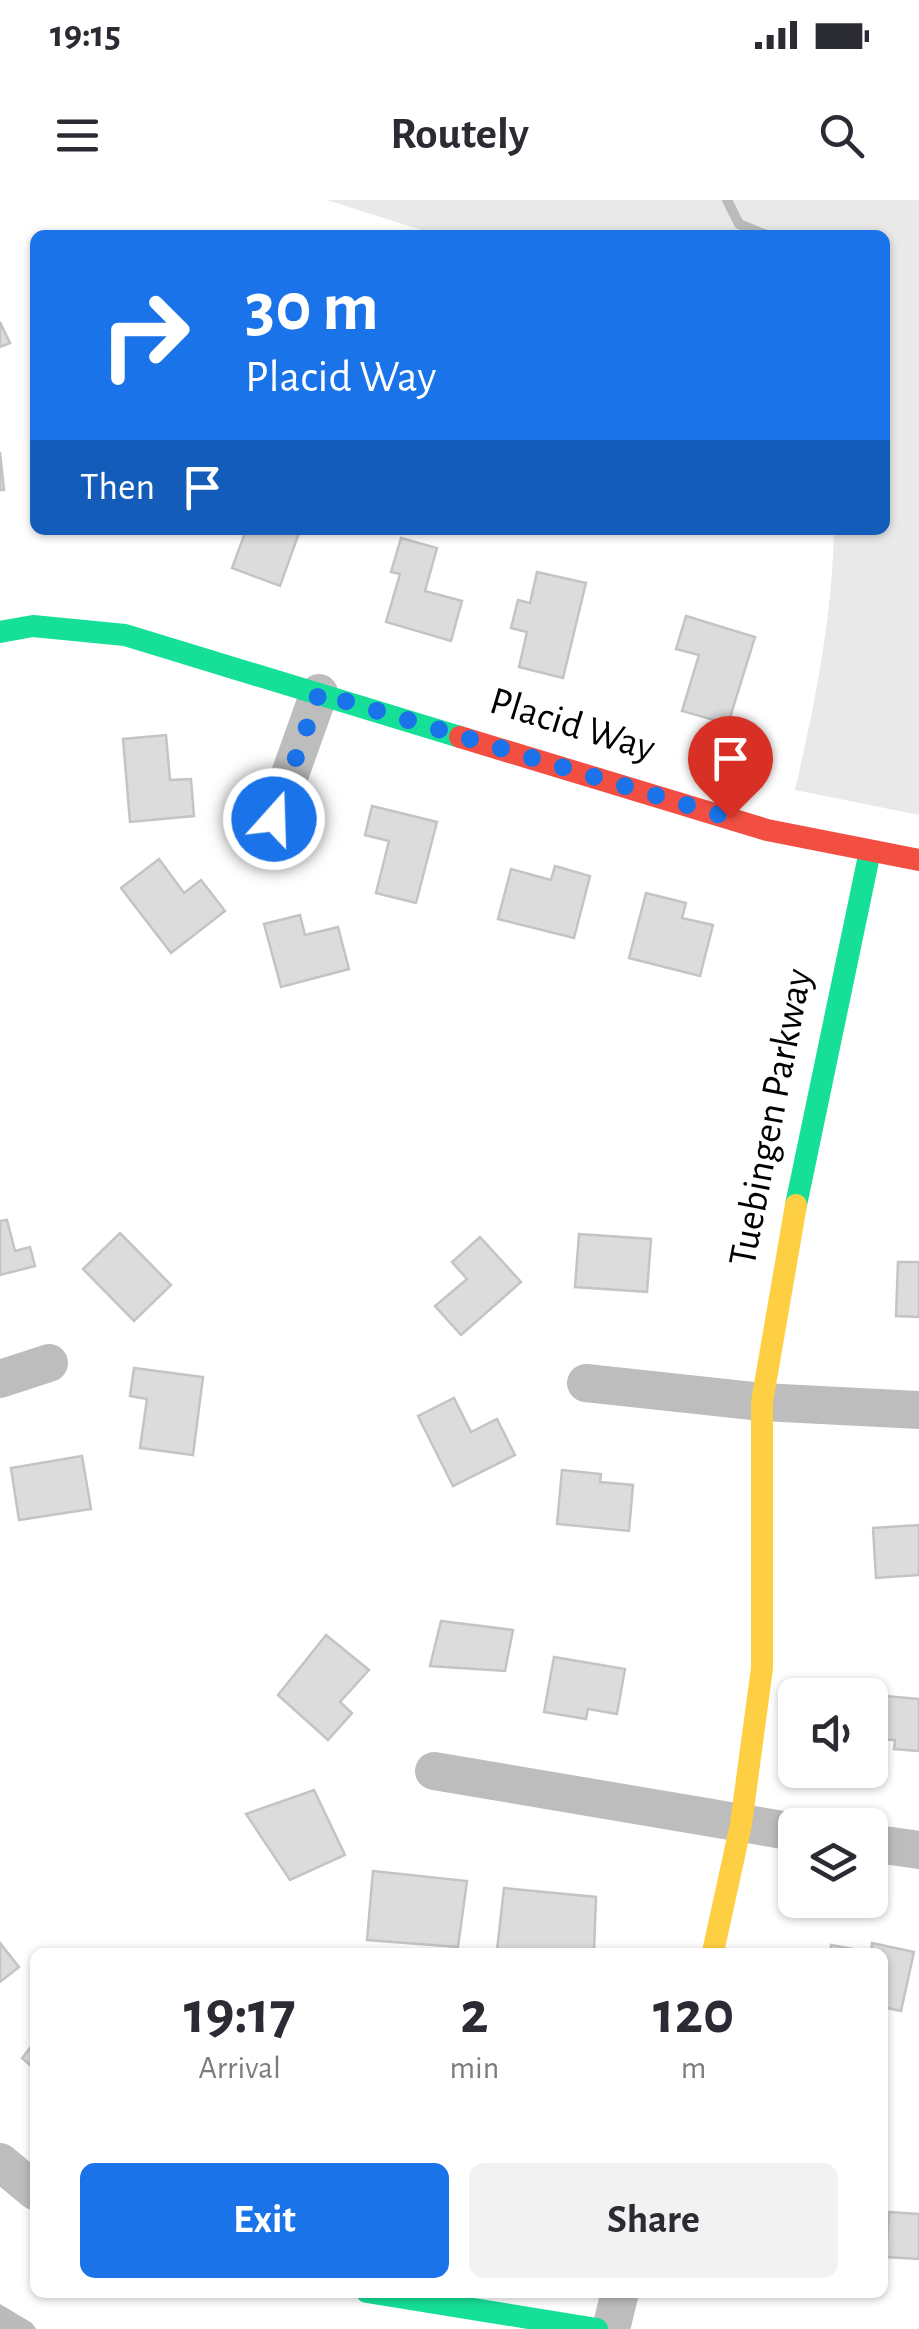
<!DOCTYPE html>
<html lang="en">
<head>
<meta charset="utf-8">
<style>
  body { margin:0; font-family:"Alegreya Sans",sans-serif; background:#f2f2f3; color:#2b2b33; height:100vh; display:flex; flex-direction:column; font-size:38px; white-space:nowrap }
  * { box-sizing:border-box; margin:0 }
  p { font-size:32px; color:#7c7c81 }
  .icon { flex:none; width:55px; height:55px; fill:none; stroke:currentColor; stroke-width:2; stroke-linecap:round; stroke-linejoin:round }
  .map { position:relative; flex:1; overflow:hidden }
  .side { position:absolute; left:30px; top:1748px; width:858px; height:350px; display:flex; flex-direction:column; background:#fff; border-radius:15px; box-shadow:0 2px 8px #0004 }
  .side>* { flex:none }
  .guide { position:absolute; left:30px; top:30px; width:860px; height:305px; border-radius:15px; box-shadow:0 2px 8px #0004; background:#1a73e8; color:#fff; overflow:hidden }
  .buttons { position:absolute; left:778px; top:1478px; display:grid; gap:20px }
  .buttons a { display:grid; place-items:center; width:110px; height:110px; border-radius:15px; background:#fff; box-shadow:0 2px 8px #0004; font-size:50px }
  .pin { position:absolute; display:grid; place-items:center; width:85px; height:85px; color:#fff; margin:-102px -42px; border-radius:50% 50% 50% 0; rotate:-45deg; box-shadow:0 0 10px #0007 }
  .pin .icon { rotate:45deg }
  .me { position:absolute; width:110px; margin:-55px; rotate:20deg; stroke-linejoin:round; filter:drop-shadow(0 0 8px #0008) }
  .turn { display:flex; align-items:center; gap:35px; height:210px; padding:0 50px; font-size:45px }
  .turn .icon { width:130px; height:130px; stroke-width:2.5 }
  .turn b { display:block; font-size:70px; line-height:85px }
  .then { display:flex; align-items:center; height:95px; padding:0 50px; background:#0003; gap:20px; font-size:38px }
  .eta { display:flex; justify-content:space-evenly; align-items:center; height:170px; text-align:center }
  .eta b { font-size:60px; font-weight:600; line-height:70px }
  .button { display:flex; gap:20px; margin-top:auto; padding:20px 50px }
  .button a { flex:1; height:115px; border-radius:15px; background:#1a73e8; color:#fff; font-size:40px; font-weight:600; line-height:115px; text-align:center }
  .button a+a { background:#f2f2f3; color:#2b2b33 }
  .status { display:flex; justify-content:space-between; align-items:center; height:70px; padding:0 50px; background:#fff; direction:ltr }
  .status svg { height:28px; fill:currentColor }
  header { display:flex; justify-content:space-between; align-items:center; height:130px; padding:0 50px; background:#fff; font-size:45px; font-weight:600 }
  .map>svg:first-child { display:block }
  .green { fill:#e9e9e9 }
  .water { fill:#bbb }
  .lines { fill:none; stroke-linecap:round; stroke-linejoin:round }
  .stream { stroke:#bbb; stroke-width:10 }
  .building { fill:#dcdcdc; stroke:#c4c4c4; stroke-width:2.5 }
  .street { stroke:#bdbdbd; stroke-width:38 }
  .fast { stroke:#16e098; stroke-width:22 }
  .slow { stroke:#ffcf43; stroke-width:22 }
  .jam { stroke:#f24e42; stroke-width:22 }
  .route { stroke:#1a73e8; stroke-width:18; stroke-dasharray:0 32.4 }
  .labels { text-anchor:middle; stroke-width:9; stroke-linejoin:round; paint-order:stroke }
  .street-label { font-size:40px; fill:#000; stroke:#fff }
</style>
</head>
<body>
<div class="status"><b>19:15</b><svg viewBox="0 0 49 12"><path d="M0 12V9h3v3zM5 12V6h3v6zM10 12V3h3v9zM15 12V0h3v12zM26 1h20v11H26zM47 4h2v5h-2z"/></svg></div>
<header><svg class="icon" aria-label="menu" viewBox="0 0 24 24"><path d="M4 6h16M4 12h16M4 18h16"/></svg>Routely<svg class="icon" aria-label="search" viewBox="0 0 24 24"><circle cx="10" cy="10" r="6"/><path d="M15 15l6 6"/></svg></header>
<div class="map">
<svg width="919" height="2129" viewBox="0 0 919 2129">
  <rect width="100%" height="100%" fill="#fff"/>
  <path class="green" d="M327,0h592v615l-124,-25c20,-86 37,-171 39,-260h51v-295h-448z"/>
  <polygon class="water" points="0,2104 32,2123 36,2129 0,2129"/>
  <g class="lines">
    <polyline class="stream" points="727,0 739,24 766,35"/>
  </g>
  <g class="building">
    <polygon points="0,122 10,143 0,147"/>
    <polygon points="0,252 4,290 0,290"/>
    <polygon points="246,330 300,330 280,386 232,368"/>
    <polygon points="401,338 437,348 425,391 462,401 451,441 386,422 400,374 391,372"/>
    <polygon points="537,372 586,383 563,478 519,467 527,432 511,428 518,400 530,403"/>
    <polygon points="686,416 755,437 728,524 682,511 699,455 676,449"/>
    <polygon points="166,535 170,580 191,579 194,616 130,622 123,539"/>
    <polygon points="372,606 437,622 416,703 376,693 389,641 365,635"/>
    <polygon points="159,659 184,693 201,680 225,711 171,753 121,688"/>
    <polygon points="555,666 590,676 574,738 498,719 511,669 551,680"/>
    <polygon points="646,693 686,703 682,718 713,725 700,776 629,758"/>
    <polygon points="300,715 305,735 338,727 349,769 281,787 264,724"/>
    <polygon points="7,1020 15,1051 30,1047 35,1066 0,1075 0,1021"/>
    <polygon points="120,1033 171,1085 134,1121 83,1069"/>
    <polygon points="579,1034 651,1039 647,1092 575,1087"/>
    <polygon points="480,1037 521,1082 461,1135 435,1106 467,1079 452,1062"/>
    <polygon points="898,1062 919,1062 919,1117 896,1116"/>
    <polygon points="134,1168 203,1177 193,1255 140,1248 147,1199 130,1196"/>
    <polygon points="454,1198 471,1232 497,1219 515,1255 453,1286 418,1216"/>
    <polygon points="82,1256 91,1309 19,1320 11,1268"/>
    <polygon points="562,1270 601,1274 600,1282 633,1285 629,1331 557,1324"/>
    <polygon points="919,1325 919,1375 876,1378 873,1328"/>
    <polygon points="441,1421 513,1430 505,1471 430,1466"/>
    <polygon points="326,1435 369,1470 340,1502 352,1513 328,1540 278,1495"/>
    <polygon points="554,1457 625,1469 617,1514 588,1509 586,1519 544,1512"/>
    <polygon points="851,1493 919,1499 919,1551 894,1549 895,1540 870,1539 870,1495"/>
    <polygon points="314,1590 345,1655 290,1680 246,1614"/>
    <polygon points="373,1671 467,1681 458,1747 367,1740"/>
    <polygon points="504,1688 596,1697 594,1752 497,1750"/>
    <polygon points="0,1743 19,1767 0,1782"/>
    <polygon points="872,1743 914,1752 901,1811 882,1807 882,1752 871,1752"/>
    <polygon points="831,1745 869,1752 830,1752"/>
    <polygon points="35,1842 35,1869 22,1858"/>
    <polygon points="889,2012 919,2014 919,2059 886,2057"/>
  </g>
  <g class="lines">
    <g class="street">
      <polyline points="274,619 319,493"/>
      <polyline points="0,1179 49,1163"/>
      <polyline points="586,1183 762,1202 919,1210"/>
      <polyline points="434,1571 795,1632"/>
      <polyline points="870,1643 919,1650"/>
      <polyline points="0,1962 35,1991"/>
      <polyline points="611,2129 620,2092"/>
    </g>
    <g class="fast">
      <polyline points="0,432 33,426 125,435 460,537"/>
      <polyline points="796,1005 870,651"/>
      <polyline points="367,2092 597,2129"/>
    </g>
    <polyline class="slow" points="713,1752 741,1624 762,1468 762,1202 796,1005"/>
    <polyline class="jam" points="460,537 767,630 919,660"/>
  </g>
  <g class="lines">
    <polyline class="route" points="274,619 319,493 730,618"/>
  </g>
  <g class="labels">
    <g class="street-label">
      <text transform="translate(573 523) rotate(17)" y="14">Placid Way</text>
      <text transform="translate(769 917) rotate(-79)" y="14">Tuebingen Parkway</text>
    </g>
  </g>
</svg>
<div class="buttons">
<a><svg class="icon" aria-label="sound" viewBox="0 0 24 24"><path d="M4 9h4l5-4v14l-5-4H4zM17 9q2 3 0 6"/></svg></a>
<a><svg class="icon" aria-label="layers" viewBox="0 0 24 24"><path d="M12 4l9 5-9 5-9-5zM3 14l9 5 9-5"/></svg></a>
</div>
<div class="pin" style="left:730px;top:618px;background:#d93025"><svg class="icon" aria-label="arrive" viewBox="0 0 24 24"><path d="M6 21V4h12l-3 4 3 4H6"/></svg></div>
<svg class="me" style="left:274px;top:619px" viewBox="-20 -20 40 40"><circle r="17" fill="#1a73e8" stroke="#fff" stroke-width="3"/><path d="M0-11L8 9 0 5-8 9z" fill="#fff"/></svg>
<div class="guide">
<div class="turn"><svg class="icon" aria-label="right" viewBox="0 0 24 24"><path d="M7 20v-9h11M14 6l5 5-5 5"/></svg><div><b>30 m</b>Placid Way</div></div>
<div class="then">Then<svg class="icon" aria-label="arrive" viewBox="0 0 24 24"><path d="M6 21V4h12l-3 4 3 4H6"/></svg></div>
</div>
<section class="side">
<div class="eta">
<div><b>19:17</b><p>Arrival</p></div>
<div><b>2</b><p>min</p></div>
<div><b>120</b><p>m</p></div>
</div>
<div class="button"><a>Exit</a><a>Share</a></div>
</section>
</div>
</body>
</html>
